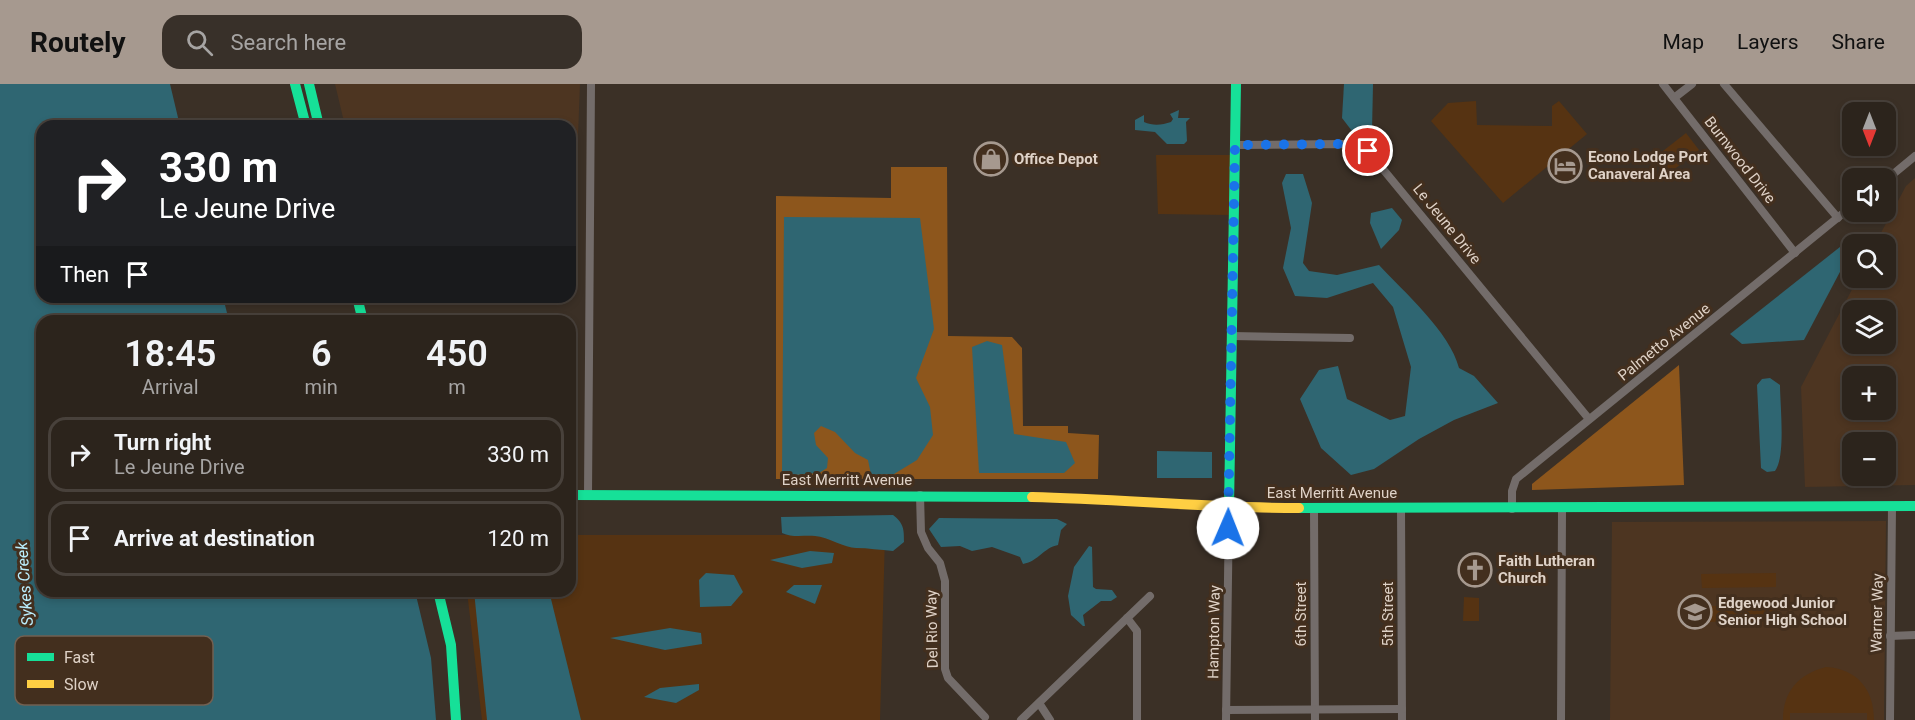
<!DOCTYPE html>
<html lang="en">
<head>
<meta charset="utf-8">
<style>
  body { margin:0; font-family:Roboto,sans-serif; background:#383029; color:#f1f3f6; height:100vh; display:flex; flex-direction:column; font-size:22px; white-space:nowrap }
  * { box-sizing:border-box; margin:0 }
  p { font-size:20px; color:#a6a4a3 }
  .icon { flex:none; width:33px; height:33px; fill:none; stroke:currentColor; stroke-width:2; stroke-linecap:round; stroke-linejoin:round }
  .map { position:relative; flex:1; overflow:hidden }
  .panel { position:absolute; left:36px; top:231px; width:540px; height:282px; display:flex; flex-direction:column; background:#2c241c; border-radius:18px; box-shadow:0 3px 9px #0003,0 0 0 2px #48413b }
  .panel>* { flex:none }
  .hud { position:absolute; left:36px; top:36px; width:540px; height:183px; border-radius:18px; box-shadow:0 3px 9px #0003,0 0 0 2px #48413b; background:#202124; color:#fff; overflow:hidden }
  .needle { width:39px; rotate:180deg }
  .tools { position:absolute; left:1842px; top:18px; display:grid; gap:12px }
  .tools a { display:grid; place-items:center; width:54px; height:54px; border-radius:12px; background:#2c241c; box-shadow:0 3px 9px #0003,0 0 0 2px #48413b; font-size:30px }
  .pin { position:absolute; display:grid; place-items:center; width:51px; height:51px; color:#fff; margin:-26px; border:3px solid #fff; border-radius:50%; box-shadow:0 2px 6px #0007 }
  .me { position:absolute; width:66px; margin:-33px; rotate:1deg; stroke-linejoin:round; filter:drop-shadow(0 0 4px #0008) }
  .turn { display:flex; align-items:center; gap:21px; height:126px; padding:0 24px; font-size:27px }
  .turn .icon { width:78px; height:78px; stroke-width:2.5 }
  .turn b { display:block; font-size:42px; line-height:51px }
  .then { display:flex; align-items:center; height:57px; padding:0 24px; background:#0003; gap:12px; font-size:22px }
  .eta { display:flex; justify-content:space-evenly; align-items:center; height:102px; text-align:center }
  .eta b { font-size:36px; font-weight:600; line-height:42px }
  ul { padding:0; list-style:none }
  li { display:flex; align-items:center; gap:18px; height:75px; margin:0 12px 9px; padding:0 12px; border:3px solid #48413b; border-radius:18px }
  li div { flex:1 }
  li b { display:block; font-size:22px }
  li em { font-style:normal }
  header { display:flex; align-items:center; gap:36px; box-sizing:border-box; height:84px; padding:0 30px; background:#a6998f; color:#111 }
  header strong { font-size:28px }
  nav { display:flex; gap:33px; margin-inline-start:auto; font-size:21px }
  .search { width:420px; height:54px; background:#383029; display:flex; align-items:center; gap:15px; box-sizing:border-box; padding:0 21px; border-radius:18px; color:#a6a4a3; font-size:22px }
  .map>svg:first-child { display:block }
  .built { fill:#4d3521; fill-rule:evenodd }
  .green { fill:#563312 }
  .forest { fill:#8d561c }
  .water { fill:#2f6672 }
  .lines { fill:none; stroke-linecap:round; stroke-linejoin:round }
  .street { stroke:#736c6a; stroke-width:8 }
  .fast { stroke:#16e098; stroke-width:10 }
  .slow { stroke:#ffcf43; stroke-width:10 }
  .route { stroke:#1a73e8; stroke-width:10; stroke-dasharray:0 18 }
  .labels { text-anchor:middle; stroke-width:6; stroke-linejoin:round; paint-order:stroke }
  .poi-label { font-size:15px; font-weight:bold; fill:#dfd2c7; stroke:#432f1e; text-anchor:start }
  .street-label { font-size:15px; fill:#dfd2c7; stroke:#432f1e }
  .water-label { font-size:16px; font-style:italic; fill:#baeefd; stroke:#432f1e }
  .key { fill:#432f1e; stroke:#726051; stroke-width:1.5 }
  .key-label { font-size:16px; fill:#dfd2c7 }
</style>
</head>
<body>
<header>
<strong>Routely</strong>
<div class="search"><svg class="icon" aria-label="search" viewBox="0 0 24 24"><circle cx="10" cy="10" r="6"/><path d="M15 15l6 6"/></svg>Search here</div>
<nav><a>Map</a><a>Layers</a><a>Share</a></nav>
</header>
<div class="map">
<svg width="1915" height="636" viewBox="0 0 1915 636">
  <rect width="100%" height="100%" fill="#3b3026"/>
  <g class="built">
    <polygon points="335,0 580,0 575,129 570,129 570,42 345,42"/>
    <path d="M1915,94v307l-110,2 -4,-100 57,-109h28v-34h-11l31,-58zM1852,226h34v34h-34zM1852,292h34v34h-34zM1852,358h34v34h-34z"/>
    <polygon points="1886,437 1884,636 1610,636 1612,438"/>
  </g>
  <g class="green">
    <polygon points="1476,17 1477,41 1552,42 1552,22 1559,17 1587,50 1503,119 1431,37 1448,19"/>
    <polygon points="1686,49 1699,66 1667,91 1654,74"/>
    <polygon points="1156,71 1231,71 1230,131 1158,130"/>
    <polygon points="570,451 885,451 880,636 482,636 467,507 570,507"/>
    <polygon points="1776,489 1776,503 1702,504 1701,490"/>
    <polygon points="1464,513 1479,514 1479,537 1463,537"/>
    <polygon points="1701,522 1778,522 1778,537 1701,538"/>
    <path d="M1826,583c31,2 48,22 48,53h-7v-7h-77v7h-7c0,-29 16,-46 43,-53z"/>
  </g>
  <g class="forest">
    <polygon points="891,83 947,83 948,252 1012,253 1022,264 1023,342 1068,342 1068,349 1099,351 1098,395 776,395 776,112 891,114"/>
    <polygon points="1679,281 1684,401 1532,406 1532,400"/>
  </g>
  <g class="water">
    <polygon points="0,0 170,0 180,42 42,42 42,213 223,213 229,237 42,237 42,507 415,507 431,574 436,636 0,636"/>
    <polygon points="1344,0 1373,0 1372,47 1352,47 1342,34"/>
    <path d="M1179,26l-1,8h12l-4,4 1,19 -3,3h-17l-12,-12 -20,-2v-10l9,-5v7c9,4 18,3 27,0l2,-3 -3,-5z"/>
    <path d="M1286,90h17l9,29 -9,60 6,8 28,4 42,-10c25,27 71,67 80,103l15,8 24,27 -44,17 -35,19 -45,30 -23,6 -30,-27 -21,-49 19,-29 19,-4 9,33 43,21 15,-4 6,-49 -18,-60 -20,-24 -46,15 -32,-2 -12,-28 8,-40 -9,-45z"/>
    <polygon points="1392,124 1402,136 1399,146 1381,165 1370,139 1371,129"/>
    <polygon points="784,133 920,134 934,245 916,294 930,323 933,351 917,376 894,390 871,391 868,376 855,369 835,348 821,342 814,349 816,361 828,374 827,384 819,389 782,392"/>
    <polygon points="1845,159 1851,167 1804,256 1742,260 1730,250"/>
    <polygon points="987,257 1002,261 1014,350 1066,358 1075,379 1064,389 979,389 972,263"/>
    <path d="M1770,294l10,7c0,19 6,72 -5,86l-8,1 -6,-4 -4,-83 5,-6z"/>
    <polygon points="1157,367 1212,368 1212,394 1157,394"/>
    <path d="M893,431c11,8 11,15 11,27l-11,9c-13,-1 -25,-3 -37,-3 -11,0 -28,-11 -41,-12 -12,-1 -22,2 -33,-3l-1,-16z"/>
    <path d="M939,434l118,1 10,5 -6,6 -3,15c-15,3 -19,16 -35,19l-3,-7 -28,-10 -20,4 -12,-5 -19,1 -12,-18z"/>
    <polygon points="1089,462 1092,463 1093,503 1096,505 1112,506 1117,513 1111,517 1101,517 1083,531 1085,542 1083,542 1071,531 1068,512 1074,483"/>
    <polygon points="810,467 834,469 832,479 802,484 770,476"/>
    <polygon points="706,489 734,491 743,508 731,522 700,523 699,496"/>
    <polygon points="794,501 822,501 815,520 786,508"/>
    <polygon points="474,507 549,507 581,636 487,636"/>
    <polygon points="670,544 701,549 702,560 665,566 610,554"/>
    <polygon points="699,600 699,606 676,619 644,613 660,604"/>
  </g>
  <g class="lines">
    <g class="street">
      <polyline points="1663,0 1795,169"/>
      <polyline points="1724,0 1838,134"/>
      <polyline points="1674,14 1692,0"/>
      <polyline points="1235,61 1343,60 1368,67 1589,335"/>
      <polyline points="1886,96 1915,72"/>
      <polyline points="1232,252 1350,254"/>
      <polyline points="588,411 591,0"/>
      <polyline points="920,411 921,448 928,464 940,479 945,497 945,585 948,594 985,633"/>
      <polyline points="1314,424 1315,636"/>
      <polyline points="1401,424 1402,636"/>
      <polyline points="1512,425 1512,407 1516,395 1852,122"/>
      <polyline points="1127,534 1137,547 1137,636"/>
      <polyline points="1890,552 1915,551"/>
      <polyline points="1039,619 1050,636"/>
      <polyline points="1226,626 1402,625"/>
      <polyline points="1021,636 1150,512"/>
      <polyline points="1226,636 1229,424"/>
      <polyline points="1561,636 1562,425"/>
      <polyline points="1890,636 1892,422"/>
    </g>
    <g class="fast">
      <polyline points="295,0 306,42"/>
      <polyline points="309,0 319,42"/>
      <polyline points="357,213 363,237"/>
      <polyline points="570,411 1032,413"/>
      <polyline points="1229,424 1236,0"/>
      <polyline points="1299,424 1915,422"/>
      <polyline points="438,507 451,561 456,636"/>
    </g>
    <path class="slow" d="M1032,413c89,2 177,11 267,11"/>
  </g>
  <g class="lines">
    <polyline class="route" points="1228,444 1235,61 1343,60 1368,67"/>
  </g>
  <defs>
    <g id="shop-ring" transform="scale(1.725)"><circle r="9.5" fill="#432f1e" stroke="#a6998f" stroke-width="1.5"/><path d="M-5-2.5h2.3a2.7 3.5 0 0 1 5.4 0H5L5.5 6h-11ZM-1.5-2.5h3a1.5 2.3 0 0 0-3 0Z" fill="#a6998f"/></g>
    <g id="hotel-ring" transform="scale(1.725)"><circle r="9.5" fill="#432f1e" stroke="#a6998f" stroke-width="1.5"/><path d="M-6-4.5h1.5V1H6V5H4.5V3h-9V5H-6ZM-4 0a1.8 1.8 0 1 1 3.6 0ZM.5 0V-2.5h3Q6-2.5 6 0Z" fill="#a6998f"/></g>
    <g id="church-ring" transform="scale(1.725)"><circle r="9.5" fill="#432f1e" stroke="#a6998f" stroke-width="1.5"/><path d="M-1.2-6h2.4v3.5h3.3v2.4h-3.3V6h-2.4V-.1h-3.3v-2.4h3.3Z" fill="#a6998f"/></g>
    <g id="school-ring" transform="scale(1.725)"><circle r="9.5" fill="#432f1e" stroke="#a6998f" stroke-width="1.5"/><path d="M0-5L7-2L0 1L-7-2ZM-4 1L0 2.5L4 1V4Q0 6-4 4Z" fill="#a6998f"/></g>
  </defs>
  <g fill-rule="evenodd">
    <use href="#shop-ring" x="991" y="75"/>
    <use href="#hotel-ring" x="1565" y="82"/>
    <use href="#church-ring" x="1475" y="486"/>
    <use href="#school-ring" x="1695" y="528"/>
  </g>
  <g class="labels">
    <g class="poi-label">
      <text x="1588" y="78">Econo Lodge Port<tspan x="1588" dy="17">Canaveral Area</tspan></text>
      <text x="1014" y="80">Office Depot</text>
      <text x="1498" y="482">Faith Lutheran<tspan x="1498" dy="17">Church</tspan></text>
      <text x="1718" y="524">Edgewood Junior<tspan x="1718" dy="17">Senior High School</tspan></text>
    </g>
    <g class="street-label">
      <text transform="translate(1740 76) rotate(52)" y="5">Burnwood Drive</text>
      <text transform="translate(1447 140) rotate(51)" y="5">Le Jeune Drive</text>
      <text transform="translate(1664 258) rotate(-39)" y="5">Palmetto Avenue</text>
      <text x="847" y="401">East Merritt Avenue</text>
      <text x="1332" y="414">East Merritt Avenue</text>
      <text transform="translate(1877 529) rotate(-89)" y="5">Warner Way</text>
      <text transform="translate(1301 530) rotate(-90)" y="5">6th Street</text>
      <text transform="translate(1388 530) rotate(-90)" y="5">5th Street</text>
      <text transform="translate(932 545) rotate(-91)" y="5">Del Rio Way</text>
      <text transform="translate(1214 548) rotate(-89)" y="5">Hampton Way</text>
    </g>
    <g class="water-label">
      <text transform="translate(24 500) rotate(-94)" y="6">Sykes Creek</text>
    </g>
  </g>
  <rect x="15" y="552" width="198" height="69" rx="9" class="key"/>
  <rect x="27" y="569" width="27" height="8" fill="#16e098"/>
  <rect x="27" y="596" width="27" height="8" fill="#ffcf43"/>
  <g class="key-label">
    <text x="64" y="579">Fast</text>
    <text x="64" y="606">Slow</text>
  </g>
</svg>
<div class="tools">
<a><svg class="needle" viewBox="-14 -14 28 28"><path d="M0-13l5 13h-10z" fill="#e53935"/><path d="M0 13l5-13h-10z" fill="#a6a4a3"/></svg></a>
<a><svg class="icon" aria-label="sound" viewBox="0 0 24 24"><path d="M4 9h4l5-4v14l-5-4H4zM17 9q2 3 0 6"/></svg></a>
<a><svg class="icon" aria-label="search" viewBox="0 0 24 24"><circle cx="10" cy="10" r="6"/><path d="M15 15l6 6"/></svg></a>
<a><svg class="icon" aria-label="layers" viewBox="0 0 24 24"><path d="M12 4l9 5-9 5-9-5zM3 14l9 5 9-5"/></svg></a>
<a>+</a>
<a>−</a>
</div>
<div class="pin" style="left:1368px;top:67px;background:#d93025"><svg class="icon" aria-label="arrive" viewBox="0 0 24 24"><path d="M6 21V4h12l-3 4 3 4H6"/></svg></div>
<svg class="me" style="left:1228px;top:444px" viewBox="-20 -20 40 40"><circle r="19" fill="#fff"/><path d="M0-13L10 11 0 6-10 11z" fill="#1a73e8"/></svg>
<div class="hud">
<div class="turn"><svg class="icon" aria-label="right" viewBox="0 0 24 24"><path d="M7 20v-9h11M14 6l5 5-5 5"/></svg><div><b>330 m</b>Le Jeune Drive</div></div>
<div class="then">Then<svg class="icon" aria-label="arrive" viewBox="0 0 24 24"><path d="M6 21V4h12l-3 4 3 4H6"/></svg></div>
</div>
<section class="panel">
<div class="eta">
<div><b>18:45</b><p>Arrival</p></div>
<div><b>6</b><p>min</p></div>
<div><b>450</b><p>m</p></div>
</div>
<ul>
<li><svg class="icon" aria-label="right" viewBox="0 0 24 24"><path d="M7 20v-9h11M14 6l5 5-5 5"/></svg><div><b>Turn right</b><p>Le Jeune Drive</p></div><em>330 m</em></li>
<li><svg class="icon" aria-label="arrive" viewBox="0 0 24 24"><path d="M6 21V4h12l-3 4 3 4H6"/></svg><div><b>Arrive at destination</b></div><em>120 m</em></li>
</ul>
</section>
</div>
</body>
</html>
